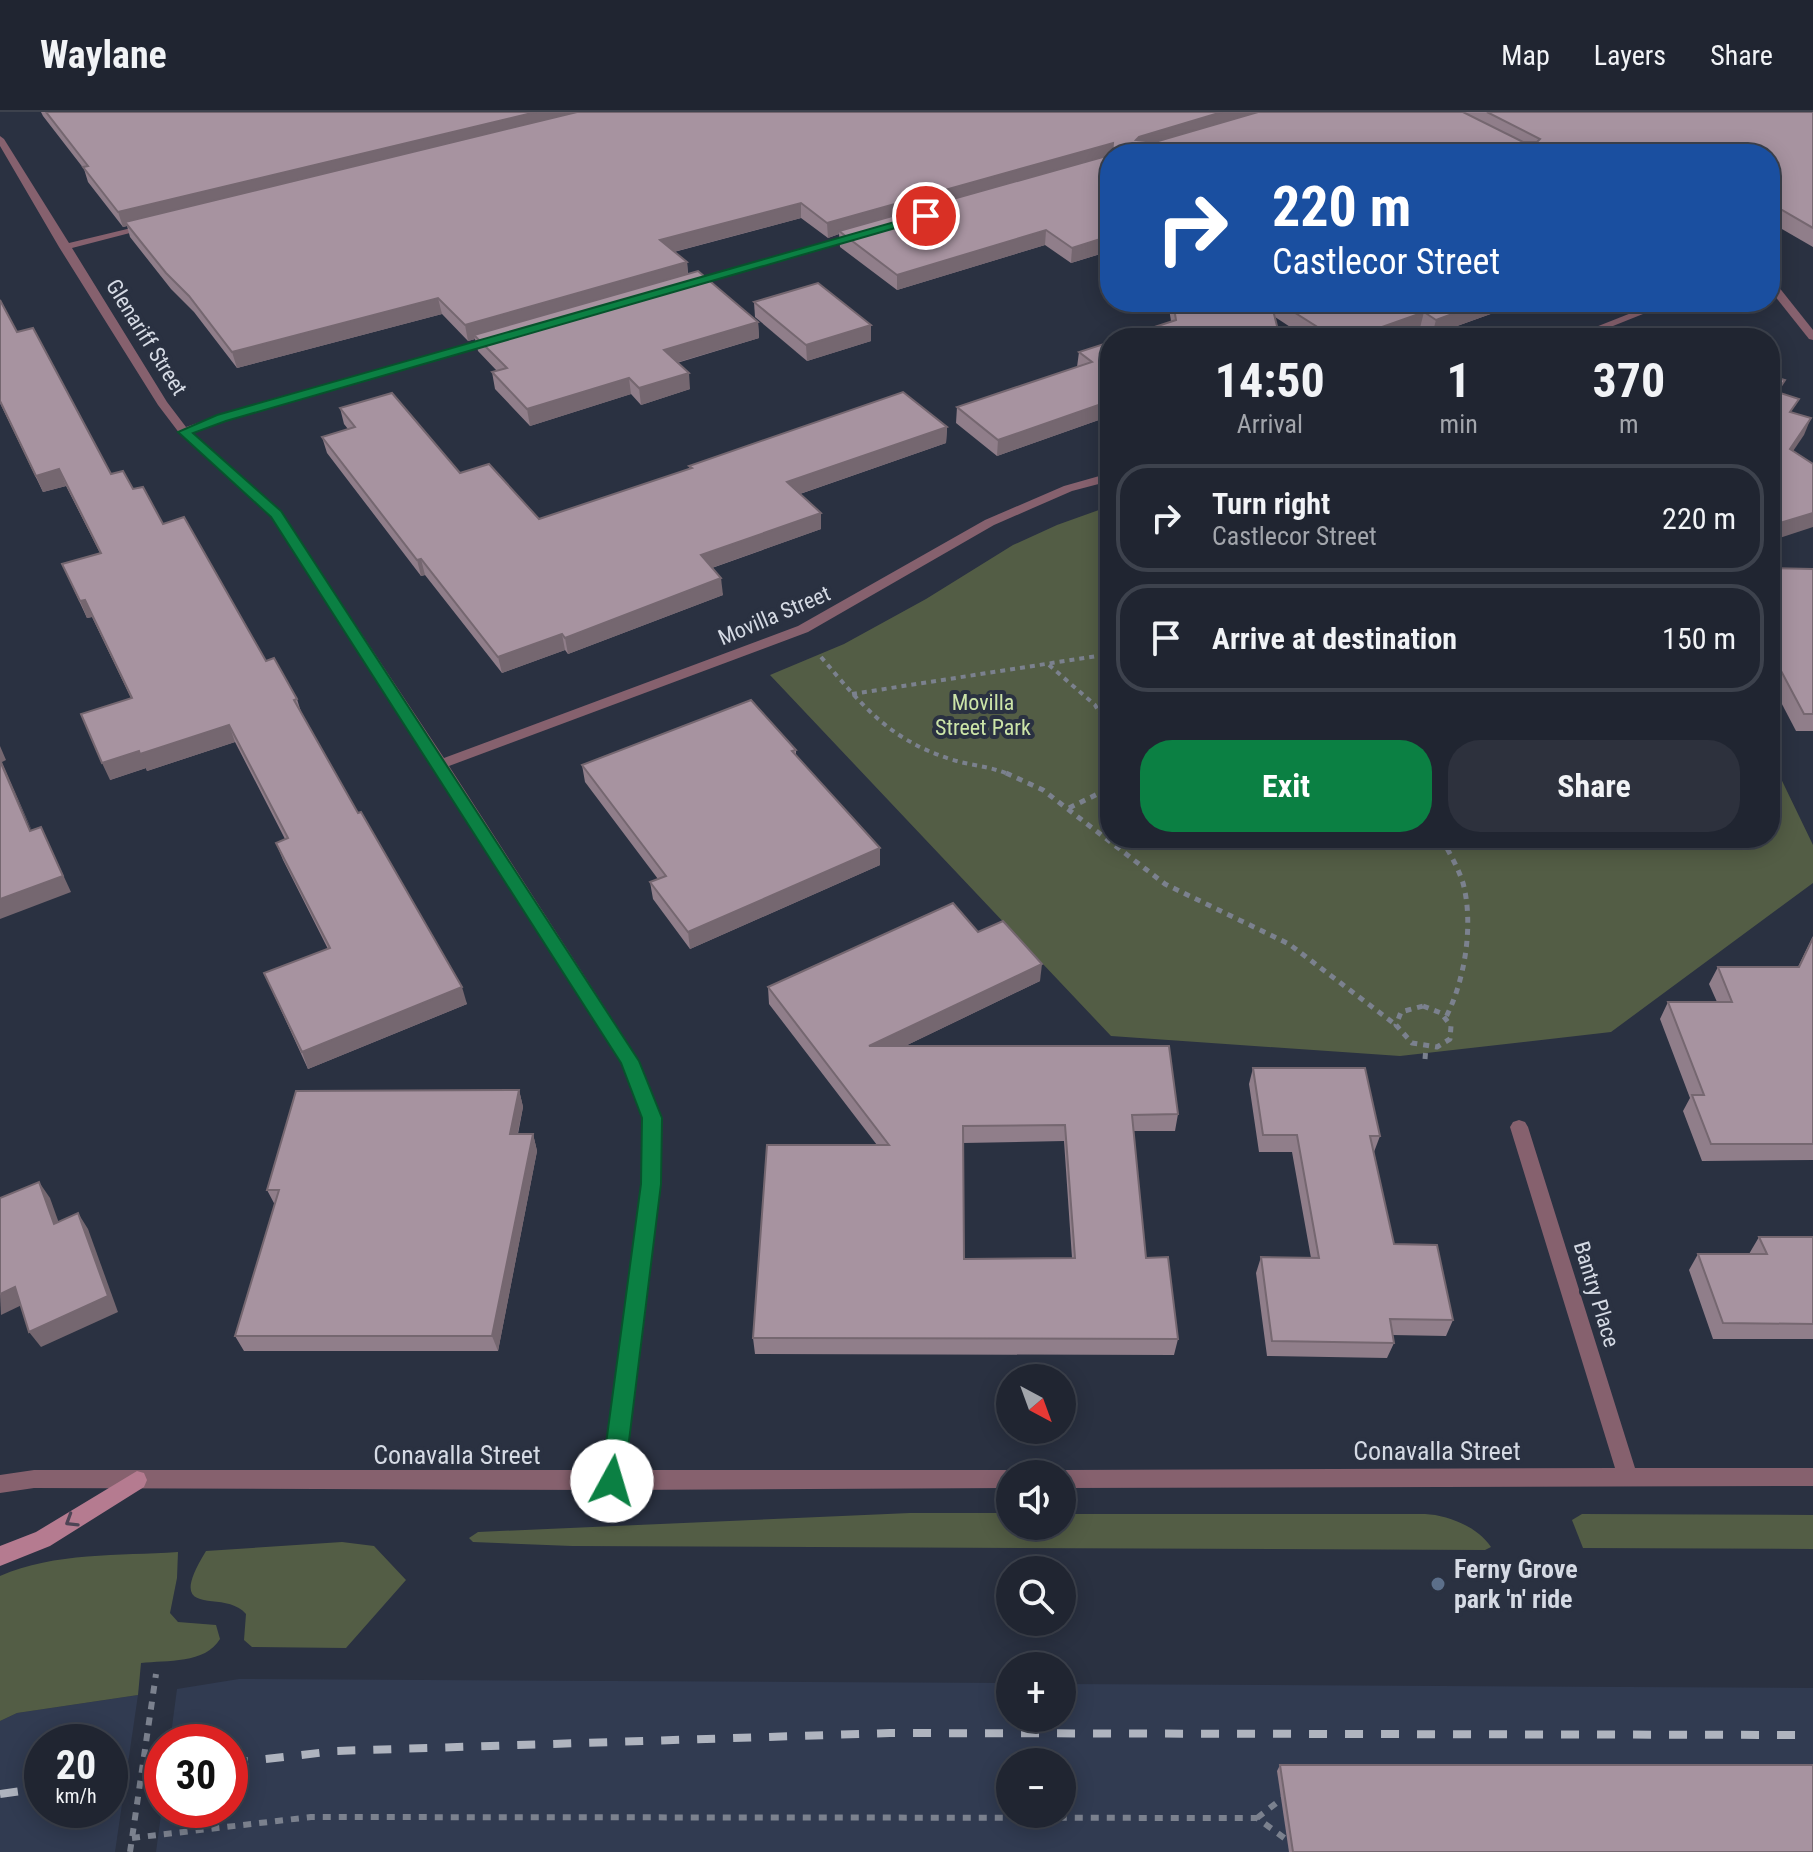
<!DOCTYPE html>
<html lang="en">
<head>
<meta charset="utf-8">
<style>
  body { margin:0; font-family:"Roboto Condensed",sans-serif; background:#2d313d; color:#f1f3f6; height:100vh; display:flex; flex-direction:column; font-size:30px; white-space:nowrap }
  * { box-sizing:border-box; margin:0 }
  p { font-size:26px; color:#a2a5ab }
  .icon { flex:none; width:44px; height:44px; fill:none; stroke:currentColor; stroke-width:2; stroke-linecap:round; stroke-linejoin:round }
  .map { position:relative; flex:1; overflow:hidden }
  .details { position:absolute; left:1100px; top:216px; width:680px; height:520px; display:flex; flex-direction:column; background:#202531; border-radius:32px; box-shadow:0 4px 20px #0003,0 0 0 2px #3d424d }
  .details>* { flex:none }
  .banner { position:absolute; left:1100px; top:32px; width:680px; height:168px; border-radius:32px; box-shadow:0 4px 20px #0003,0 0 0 2px #3d424d; background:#1a4fa0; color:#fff; overflow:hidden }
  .needle { width:52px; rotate:139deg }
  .tools { position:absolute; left:996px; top:1252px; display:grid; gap:16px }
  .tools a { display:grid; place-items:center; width:80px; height:80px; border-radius:50%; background:#202531; box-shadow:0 4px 20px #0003,0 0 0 2px #3d424d; font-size:40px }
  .speed { position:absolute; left:24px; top:1612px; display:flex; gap:16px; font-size:40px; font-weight:700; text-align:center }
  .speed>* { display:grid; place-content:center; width:104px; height:104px; border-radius:50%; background:#202531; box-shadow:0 4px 20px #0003,0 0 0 2px #3d424d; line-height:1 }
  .speed small { font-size:20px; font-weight:400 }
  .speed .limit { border:12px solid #d22; background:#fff; color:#111 }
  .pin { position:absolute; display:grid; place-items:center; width:68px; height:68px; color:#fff; margin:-34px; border:4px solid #fff; border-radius:50%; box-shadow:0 2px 8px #0007 }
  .me { position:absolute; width:88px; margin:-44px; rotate:6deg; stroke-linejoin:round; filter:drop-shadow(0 0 6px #0008) }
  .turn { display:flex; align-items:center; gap:28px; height:168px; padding:0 40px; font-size:36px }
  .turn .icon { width:104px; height:104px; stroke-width:2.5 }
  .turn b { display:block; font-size:56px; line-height:68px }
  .eta { display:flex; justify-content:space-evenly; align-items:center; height:136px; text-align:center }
  .eta b { font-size:48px; font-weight:700; line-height:56px }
  .button { display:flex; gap:16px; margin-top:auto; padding:16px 40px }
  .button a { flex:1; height:92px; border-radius:32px; background:#0b8043; color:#fff; font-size:32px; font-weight:700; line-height:92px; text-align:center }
  .button a+a { background:#2d313d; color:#f1f3f6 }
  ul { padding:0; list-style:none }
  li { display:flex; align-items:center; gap:24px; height:108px; margin:0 16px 12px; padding:0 24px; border:4px solid #3d424d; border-radius:32px }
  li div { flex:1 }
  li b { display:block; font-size:30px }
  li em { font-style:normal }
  header { display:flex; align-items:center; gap:48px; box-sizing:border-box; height:112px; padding:0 40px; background:#202531; border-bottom:2px solid #3d424d }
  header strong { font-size:38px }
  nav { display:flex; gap:44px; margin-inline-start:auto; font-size:28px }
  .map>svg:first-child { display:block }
  .built { fill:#313b51; fill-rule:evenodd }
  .green { fill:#535d45 }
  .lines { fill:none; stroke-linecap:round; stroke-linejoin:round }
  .path-far2 { stroke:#7b818e; stroke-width:4; stroke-dasharray:5 5; stroke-linecap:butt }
  .path-far1 { stroke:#7b818e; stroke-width:5; stroke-dasharray:6 6; stroke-linecap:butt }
  .path { stroke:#7b818e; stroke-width:6; stroke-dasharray:8 8; stroke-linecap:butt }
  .street { fill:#86616e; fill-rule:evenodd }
  .secondary { fill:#b57b90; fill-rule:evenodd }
  .rail { stroke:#afb4bf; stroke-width:8; stroke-dasharray:18 18; stroke-linecap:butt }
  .wall { fill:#907e8a; fill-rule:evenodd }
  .shaded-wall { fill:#756770 }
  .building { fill:#a793a0; stroke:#756770; stroke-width:2; fill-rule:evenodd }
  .oneway { stroke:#4d4455 }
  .route { fill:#0b8043; stroke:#07532c; stroke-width:2 }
  .service-dot { fill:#5c6f8a; stroke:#2a3141; stroke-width:3 }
  .labels { text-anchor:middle; stroke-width:8; stroke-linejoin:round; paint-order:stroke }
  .street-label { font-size:22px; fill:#d5dae4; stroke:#2a3141 }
  .park-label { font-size:22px; fill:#cce4a8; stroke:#2a3141 }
  .near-street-label { font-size:26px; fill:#d5dae4; stroke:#2a3141 }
  .near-poi-label { font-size:26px; font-weight:bold; fill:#d5dae4; stroke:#2a3141; text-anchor:start }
</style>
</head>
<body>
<header>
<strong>Waylane</strong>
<nav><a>Map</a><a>Layers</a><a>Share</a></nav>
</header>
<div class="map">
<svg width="1813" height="1740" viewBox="0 0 1813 1740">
  <rect width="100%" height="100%" fill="#2a3141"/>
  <g class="built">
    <path d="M239,1567l771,4v35h52v-34l751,4v164h-1657l6,-45v3h68v-68h-60l7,-53zM1010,1650h52v52h-52z"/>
    <path d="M138,1583l-23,157h-115v-131l17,-8zM42,1630h68v68h-68z"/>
  </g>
  <g class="green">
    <polygon points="1110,394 1110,726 1770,726 1770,644 1813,733 1813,771 1611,920 1400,944 1111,924 770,563 844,532 926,487 1013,433 1057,413"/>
    <path d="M910,1401h100v13h52v-12h363c23,1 53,13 66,33l-6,3 -913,-4 -99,-4 -4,-4 9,-6z"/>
    <polygon points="1582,1402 1813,1403 1813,1437 1583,1436 1572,1408"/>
    <path d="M342,1430l32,4 32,34 -60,68 -94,-1 -8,-7 2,-26c-22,-27 -84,9 -40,-63z"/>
    <path d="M178,1440l-1,26 -7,35 8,9 38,3 4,14c-15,25 -53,21 -79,24l-3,32 -121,18 -17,8v-145c55,-24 119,-20 178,-24z"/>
  </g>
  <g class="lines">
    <g class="path-far2">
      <path d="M821,545c41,48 67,82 129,102 21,7 41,7 60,16"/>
      <polyline points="1049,553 1095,593 1110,619"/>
      <polyline points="852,582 1110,542"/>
    </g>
    <g class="path-far1">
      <polyline points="1006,661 1043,678 1165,772 1289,832 1396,913"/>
      <polyline points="1069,696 1110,676"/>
      <path d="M1442,726c7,15 16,29 21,45 11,41 2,97 -17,134"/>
      <polygon points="1423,894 1441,901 1451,914 1450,927 1437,935 1412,931 1396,913 1401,900"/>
      <polyline points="1425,947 1426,935"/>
    </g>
    <g class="path">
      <polyline points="1257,1706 1284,1685"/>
      <polyline points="132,1726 311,1705 1257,1706 1287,1728 1292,1728"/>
      <polyline points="130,1740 156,1562"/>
    </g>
    <g class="street">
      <polygon points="0,24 4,27 69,131 148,112 153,115 72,136 167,290 186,315 217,304 493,225 501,225 501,229 225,308 192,321 280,399 444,646 798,514 985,408 1064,374 1110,361 1110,369 1072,379 994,413 808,520 449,654 636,944 661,1006 660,1072 624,1358 1010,1358 1018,1362 1010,1362 1010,1376 612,1378 34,1376 0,1381 0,1363 34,1358 603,1358 642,1072 643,1006 622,951 436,655 272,404 180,322 158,293 59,135 0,34"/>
      <polygon points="859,120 864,123 862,125 693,174 684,172"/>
      <polygon points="1770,168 1774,169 1813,218 1813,228 1809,227 1770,178"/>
      <polygon points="1659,190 1673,190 1583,226 1568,226"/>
      <polygon points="1519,1008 1525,1010 1528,1015 1635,1356 1813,1356 1813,1374 1062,1376 1062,1362 1054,1362 1062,1358 1615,1356 1510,1015 1513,1010"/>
    </g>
    <polygon class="secondary" points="137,1359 144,1361 147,1368 144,1375 50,1434 0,1454 0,1434 36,1420"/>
    <g class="rail">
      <polyline points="230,1651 336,1639 890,1621 1813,1623"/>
      <polyline points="110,1666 162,1659"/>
      <polyline points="0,1682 42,1676"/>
    </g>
  </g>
  <g class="wall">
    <polygon points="41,0 1813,0 1813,135 1770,110 1770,42 1110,42 1110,139 1071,151 1045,133 897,178 840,135 839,122 828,126 801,106 674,140 687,150 688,162 758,210 759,226 677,251 690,277 641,293 631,282 530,314 495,277 492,260 497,259 478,239 475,227 468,229 442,202 237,256 194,200 171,177 130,125 127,114 123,115 88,70 84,57 43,4"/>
    <polygon points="0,188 17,220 111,362 133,377 163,412 266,549 297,587 302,603 467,892 308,957 264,861 328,837 283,748 276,731 285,727 235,630 147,659 146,656 110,668 131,586 92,505 87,506 62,452 100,441 66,374 43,380 0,291"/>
    <polygon points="754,190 871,213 871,229 807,249 755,205"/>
    <polygon points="1168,190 1524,190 1432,223 1420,216 1392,226 1307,226 1275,205 1171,209"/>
    <polygon points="1110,230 1110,304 997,344 956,311 957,295 1077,255 1079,240"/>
    <polygon points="340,296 460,361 539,407 690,357 689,354 947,315 946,331 800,382 821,417 712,456 723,483 568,542 565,538 502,561 425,463 421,464 327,341 322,325 348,317 344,312"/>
    <polygon points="1770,456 1813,457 1813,619 1796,619 1770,569"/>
    <polygon points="796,638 796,644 880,753 690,837 653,787 650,770 658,767 585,670 582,653"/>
    <path d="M978,820l62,49 -135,65 273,68 -3,17h-42l13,127 32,81 -4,16 -419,-1 -2,-16 124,-193 -108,-141 -1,-17zM1064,1029l8,117 -108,1 -1,-116z"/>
    <polygon points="1813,824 1813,1048 1702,1049 1683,999 1690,986 1660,907 1668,890 1717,890 1709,872 1718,855 1798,855"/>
    <polygon points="1253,956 1380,1024 1374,1040 1394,1132 1453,1208 1446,1224 1392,1223 1394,1231 1387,1246 1267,1244 1256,1161 1261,1145 1311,1146 1292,1040 1259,1040 1249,972"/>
    <polygon points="519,978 523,995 518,1022 533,1022 537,1039 498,1239 244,1239 235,1224 275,1093 267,1078"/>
    <polygon points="1759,1125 1813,1125 1813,1227 1713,1227 1689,1158 1698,1142 1749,1142"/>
    <polygon points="1280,1653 1813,1740 1289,1740 1277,1659"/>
  </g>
  <g class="shaded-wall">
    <polygon points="536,0 597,0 125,110 127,114 123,115 118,100"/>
    <polygon points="1222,0 1268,0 1135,42 1136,28 1139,25"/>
    <polygon points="1113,31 1112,42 1110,42 1110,46 839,119 839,122 828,126 827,111"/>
    <polygon points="801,91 801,106 662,143 660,128"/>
    <polygon points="1046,118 1045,133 897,178 897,163"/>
    <polygon points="1110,124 1110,139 1071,151 1072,136"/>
    <polygon points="687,150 688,166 474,223 475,227 468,229 465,213"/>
    <polygon points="438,186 442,202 237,256 232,240"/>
    <polygon points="1485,190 1524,190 1432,223 1436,208"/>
    <polygon points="1424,200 1420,216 1392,226 1351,226"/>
    <polygon points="758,210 759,226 665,254 664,238"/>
    <polygon points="871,213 871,229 807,249 806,233"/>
    <polygon points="689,261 690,277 641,293 639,276"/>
    <polygon points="629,266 631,282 530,314 527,297"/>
    <polygon points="1110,289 1110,304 997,344 998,328"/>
    <polygon points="1811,306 1804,323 1783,354 1790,337"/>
    <polygon points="947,315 946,331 788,386 787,370"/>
    <polygon points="59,357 66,374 43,380 36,364"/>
    <polygon points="821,401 821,417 703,459 701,443"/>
    <polygon points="1813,401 1813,415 1770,429 1770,414"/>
    <polygon points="421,447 425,463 421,464 417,448"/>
    <polygon points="721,466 723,483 568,542 565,526"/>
    <polygon points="85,488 92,505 87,506 80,489"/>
    <polygon points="562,522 565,538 502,561 498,545"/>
    <polygon points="229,613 235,630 147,659 146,656 110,668 102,651 139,639"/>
    <polygon points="0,634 6,648 2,650 39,735 0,649"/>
    <polygon points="41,715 71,780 0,807 0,787"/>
    <polygon points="880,736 880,753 690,837 688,820"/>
    <polygon points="1042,852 1040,869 870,951 869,934"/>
    <polygon points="462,875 467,892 308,957 302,940"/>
    <polygon points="519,978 523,995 514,1039 510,1022"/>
    <polygon points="533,1022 537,1039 498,1239 492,1224"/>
    <polygon points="39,1070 50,1086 65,1128 54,1112"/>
    <polygon points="78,1101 88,1117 118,1200 41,1235 29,1220"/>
    <polygon points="15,1175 26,1191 1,1203 0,1182"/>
  </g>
  <g class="building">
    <polygon points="46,0 536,0 118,100 83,55 88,54"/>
    <polygon points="577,0 1222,0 1139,25 1136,28 1155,30 1258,0 1463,0 1523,30 1537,30 1540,27 1487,0 1813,0 1813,116 1770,91 1770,42 1112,42 1113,31 827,111 801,91 660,128 687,150 465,213 438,186 232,240 189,184 166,161 125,110"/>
    <polygon points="1110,43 1110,124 1072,136 1046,118 897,163 839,119"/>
    <polygon points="698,159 758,210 664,238 689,261 639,276 629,266 527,297 492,260 507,256 474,223"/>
    <polygon points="818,171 871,213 806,233 754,190"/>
    <polygon points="0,188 17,220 33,216 111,362 123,359 133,377 143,375 163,412 184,405 266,549 274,546 297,587 294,588 358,701 361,700 462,875 302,940 264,861 330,836 276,731 288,726 229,613 140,642 139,639 102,651 81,602 132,586 85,488 80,489 62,452 101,441 59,357 36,364 0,289"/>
    <polygon points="1173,190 1271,190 1280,226 1121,226 1176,208"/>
    <polygon points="1278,190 1485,190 1436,208 1424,200 1351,226 1335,226"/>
    <polygon points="1701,216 1737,226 1692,226"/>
    <polygon points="1110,230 1110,289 998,328 957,295 1092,250 1079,240"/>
    <polygon points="1770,264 1785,268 1777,280 1799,287 1790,300 1811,306 1790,337 1813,352 1813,401 1770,414"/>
    <polygon points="903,280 947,315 787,370 821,401 701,443 721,466 565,526 562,522 498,545 421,447 417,448 322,325 355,315 340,296 392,281 460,361 489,352 539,407 692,356 689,354"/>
    <polygon points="1770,456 1813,457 1813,602 1804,602 1770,538"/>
    <polygon points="751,588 796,638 792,639 880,736 688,820 650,770 666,764 582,653"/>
    <polygon points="0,649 30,719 41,715 63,764 0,787"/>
    <path d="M953,791l25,29 25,-11 39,43 -173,82h300l9,68 -46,1 14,143 22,-1 10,82 -425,-1 14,-193h122l-121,-158zM1065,1013l10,133 -111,1 -1,-133z"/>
    <polygon points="1813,826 1813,1032 1711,1032 1692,983 1704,983 1668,890 1732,890 1718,855 1799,855"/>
    <polygon points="1253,956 1365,956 1380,1024 1370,1024 1394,1132 1437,1133 1453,1208 1390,1207 1394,1231 1272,1229 1261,1145 1319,1146 1297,1023 1263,1023"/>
    <polygon points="519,978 510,1022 533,1022 492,1224 235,1224 279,1078 267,1078 296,979"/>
    <polygon points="39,1070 54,1112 78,1101 108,1184 29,1220 15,1175 0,1182 0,1086"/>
    <polygon points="1759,1125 1813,1125 1813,1212 1723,1211 1698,1142 1767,1142"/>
    <polygon points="1280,1653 1813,1653 1813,1740 1293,1740"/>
  </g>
  <defs><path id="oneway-chevron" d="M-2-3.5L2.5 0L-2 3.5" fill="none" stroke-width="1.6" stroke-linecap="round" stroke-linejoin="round" transform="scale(2)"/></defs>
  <use class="oneway" href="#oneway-chevron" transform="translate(71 1409) rotate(148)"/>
  <polygon class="route" points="926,101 932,104 930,106 226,309 193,321 281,399 639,949 662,1006 661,1072 624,1369 621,1377 612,1380 604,1377 601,1369 641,1072 642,1006 621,951 271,405 178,320 217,303"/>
  <circle class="service-dot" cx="1438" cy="1472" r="8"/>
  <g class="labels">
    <g class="street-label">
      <text transform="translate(147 225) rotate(58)" y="8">Glenariff Street</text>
      <text transform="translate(774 503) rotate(-23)" y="8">Movilla Street</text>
      <text transform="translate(1597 1182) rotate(73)" y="8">Bantry Place</text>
    </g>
    <g class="park-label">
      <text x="983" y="598">Movilla<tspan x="983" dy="25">Street Park</tspan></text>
    </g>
    <g class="near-street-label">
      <text x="1437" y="1348">Conavalla Street</text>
      <text x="457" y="1352">Conavalla Street</text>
    </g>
    <g class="near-poi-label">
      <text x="1454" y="1466">Ferny Grove<tspan x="1454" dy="30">park 'n' ride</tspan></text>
    </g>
  </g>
</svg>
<div class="tools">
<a><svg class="needle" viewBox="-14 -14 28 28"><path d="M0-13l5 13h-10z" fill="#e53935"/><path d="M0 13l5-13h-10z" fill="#a2a5ab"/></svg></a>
<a><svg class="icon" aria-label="sound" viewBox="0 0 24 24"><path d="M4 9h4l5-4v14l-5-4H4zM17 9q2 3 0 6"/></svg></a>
<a><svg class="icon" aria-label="search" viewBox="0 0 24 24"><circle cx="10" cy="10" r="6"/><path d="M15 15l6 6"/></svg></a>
<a>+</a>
<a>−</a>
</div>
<div class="speed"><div>20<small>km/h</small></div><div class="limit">30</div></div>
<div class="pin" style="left:926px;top:104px;background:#d93025"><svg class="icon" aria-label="arrive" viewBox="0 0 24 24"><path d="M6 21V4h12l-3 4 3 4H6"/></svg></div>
<svg class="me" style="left:612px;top:1369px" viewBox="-20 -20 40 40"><circle r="19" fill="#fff"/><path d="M0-13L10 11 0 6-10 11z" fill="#0b8043"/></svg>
<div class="banner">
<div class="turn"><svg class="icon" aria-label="right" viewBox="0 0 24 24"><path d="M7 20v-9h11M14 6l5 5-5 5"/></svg><div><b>220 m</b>Castlecor Street</div></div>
</div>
<section class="details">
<div class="eta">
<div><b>14:50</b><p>Arrival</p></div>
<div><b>1</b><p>min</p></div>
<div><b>370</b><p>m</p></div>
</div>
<ul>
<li><svg class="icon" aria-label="right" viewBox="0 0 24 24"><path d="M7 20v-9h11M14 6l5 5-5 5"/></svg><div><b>Turn right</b><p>Castlecor Street</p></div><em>220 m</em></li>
<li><svg class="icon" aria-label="arrive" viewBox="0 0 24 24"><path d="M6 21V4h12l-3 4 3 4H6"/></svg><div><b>Arrive at destination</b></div><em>150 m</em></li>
</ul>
<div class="button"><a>Exit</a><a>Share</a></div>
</section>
</div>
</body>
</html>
